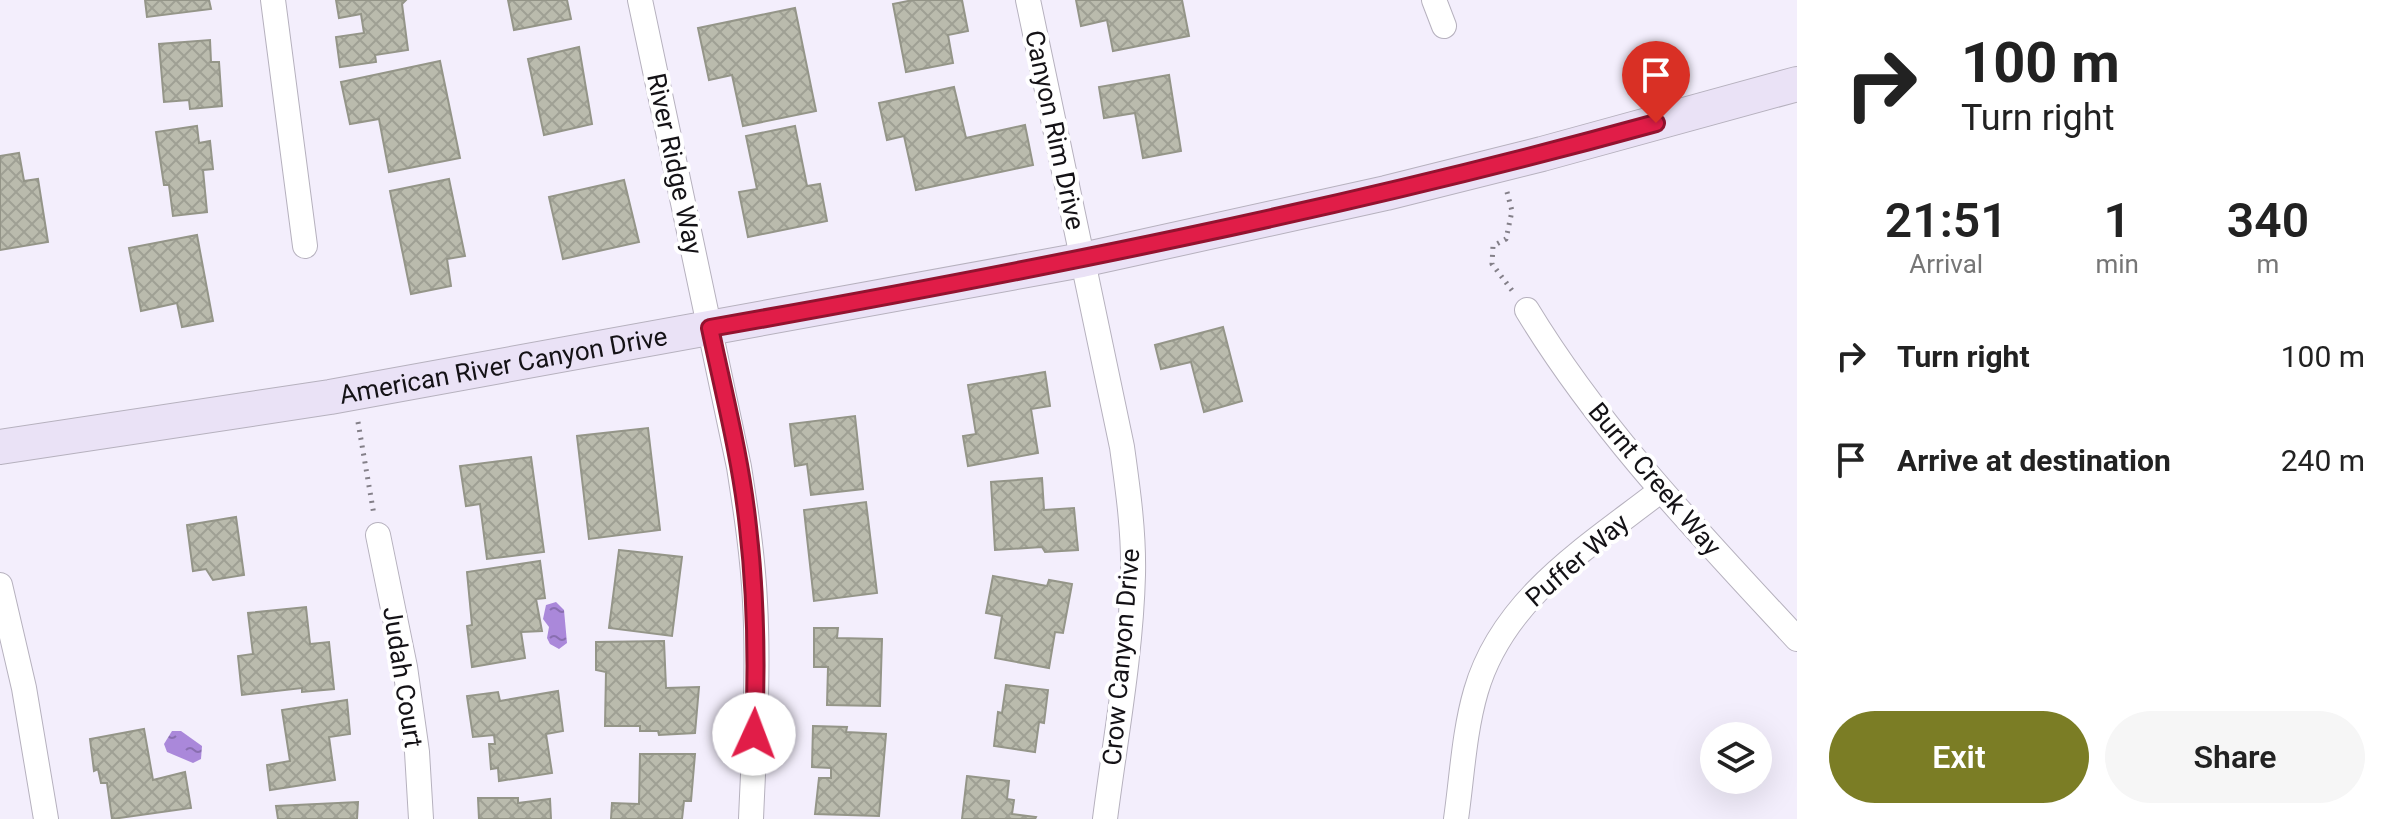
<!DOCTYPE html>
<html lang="en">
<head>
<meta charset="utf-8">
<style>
  body { margin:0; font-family:Roboto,sans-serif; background:#f6f6f6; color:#222; height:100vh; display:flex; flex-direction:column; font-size:30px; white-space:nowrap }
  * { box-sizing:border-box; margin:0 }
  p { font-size:26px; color:#767676 }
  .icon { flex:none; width:44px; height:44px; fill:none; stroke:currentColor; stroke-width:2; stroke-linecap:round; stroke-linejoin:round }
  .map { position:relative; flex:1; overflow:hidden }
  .drawer { display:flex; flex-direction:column; background:#fff; width:600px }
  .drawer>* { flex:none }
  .hud { background:#fff; color:#222; overflow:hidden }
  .buttons { position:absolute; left:1700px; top:722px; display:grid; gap:16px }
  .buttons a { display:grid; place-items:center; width:72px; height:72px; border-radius:50%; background:#fff; box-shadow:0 8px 32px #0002; font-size:40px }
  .pin { position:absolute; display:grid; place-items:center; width:68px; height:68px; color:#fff; margin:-82px -34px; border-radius:50% 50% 50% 0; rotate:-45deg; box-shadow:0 0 8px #0007 }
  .pin .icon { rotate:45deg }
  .me { position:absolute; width:88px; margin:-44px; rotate:2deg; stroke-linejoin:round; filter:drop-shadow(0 0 6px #0008) }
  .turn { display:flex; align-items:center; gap:28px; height:168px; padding:0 32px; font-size:36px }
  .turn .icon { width:104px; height:104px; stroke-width:2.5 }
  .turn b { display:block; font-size:56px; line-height:68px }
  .eta { display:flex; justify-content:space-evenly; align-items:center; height:136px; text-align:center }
  .eta b { font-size:48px; font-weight:600; line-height:56px }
  .cta { display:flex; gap:16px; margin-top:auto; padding:16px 32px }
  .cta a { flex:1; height:92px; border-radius:48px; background:#7b7d25; color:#fff; font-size:32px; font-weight:600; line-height:92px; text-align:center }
  .cta a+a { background:#f6f6f6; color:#222 }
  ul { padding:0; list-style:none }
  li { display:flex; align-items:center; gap:24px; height:104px; padding:0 32px }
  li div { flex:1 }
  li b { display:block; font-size:30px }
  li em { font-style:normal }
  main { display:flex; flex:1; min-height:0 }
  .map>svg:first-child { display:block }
  .water { fill:url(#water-ripples) }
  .building { fill:url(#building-cross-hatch); stroke:#949588; stroke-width:2 }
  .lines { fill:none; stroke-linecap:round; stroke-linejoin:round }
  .minor-casing { stroke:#b6b1be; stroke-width:26 }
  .secondary-casing { stroke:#b6b1be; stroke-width:36 }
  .path { stroke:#837f88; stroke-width:5; stroke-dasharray:2 6; stroke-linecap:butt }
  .minor { stroke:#fff; stroke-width:24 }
  .secondary { stroke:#eae2f6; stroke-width:34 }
  .route-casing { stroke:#92132f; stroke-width:20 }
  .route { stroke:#e11d48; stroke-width:14 }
  .labels { text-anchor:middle; stroke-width:8; stroke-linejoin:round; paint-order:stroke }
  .street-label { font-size:26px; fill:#141216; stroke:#fff }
</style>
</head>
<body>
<main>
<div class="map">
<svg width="1797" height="819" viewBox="0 0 1797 819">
  <defs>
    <pattern id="water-ripples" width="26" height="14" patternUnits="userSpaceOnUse" patternTransform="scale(2)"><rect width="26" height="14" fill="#aa88da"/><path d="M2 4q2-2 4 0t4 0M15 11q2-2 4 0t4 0" fill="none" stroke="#896eb0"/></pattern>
    <pattern id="building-cross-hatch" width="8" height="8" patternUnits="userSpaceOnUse" patternTransform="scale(2)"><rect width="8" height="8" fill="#babbad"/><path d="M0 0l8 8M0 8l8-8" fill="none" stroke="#9fa094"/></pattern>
  </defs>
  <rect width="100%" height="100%" fill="#f3eefc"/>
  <g class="water">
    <polygon points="556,602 564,610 567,643 559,649 550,644 547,638 549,627 543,619 546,605"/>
    <polygon points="172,731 181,731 202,746 201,759 193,763 167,752 164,744"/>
  </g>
  <g class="building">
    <polygon points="145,0 209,0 211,9 147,17"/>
    <polygon points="336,0 406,0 402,4 408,50 375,55 376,62 340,67 336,37 364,33 361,14 339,18"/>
    <polygon points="508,0 567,0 571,19 514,30"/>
    <polygon points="913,0 962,0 968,31 948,35 953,63 906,72 893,4"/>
    <polygon points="1076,0 1182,0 1189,36 1113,51 1107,20 1081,26"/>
    <polygon points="795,8 816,111 743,126 732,75 709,80 698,28"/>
    <polygon points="210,40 211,62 219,62 222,106 190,109 189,100 164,102 159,44"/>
    <polygon points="579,47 592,124 544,135 528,59"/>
    <polygon points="440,61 460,158 389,172 379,119 350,124 341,82"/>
    <polygon points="1169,75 1181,151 1143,158 1135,113 1104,118 1099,87"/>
    <polygon points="954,87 966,138 1025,125 1033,165 916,190 904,136 887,140 879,103"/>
    <polygon points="197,126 199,143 210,141 213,169 203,170 207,212 173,216 169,185 164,185 156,132"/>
    <polygon points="795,126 807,186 820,184 827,221 748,237 739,192 757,189 746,136"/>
    <polygon points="19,153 24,181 38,179 48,242 0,250 0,156"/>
    <polygon points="449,179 465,256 447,259 451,286 411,294 390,191"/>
    <polygon points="624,180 639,242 563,259 549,197"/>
    <polygon points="197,235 213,321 182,327 177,303 141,311 129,248"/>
    <polygon points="1223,327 1242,401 1204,412 1191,362 1161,369 1155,345"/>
    <polygon points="1045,372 1050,406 1031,409 1038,453 968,466 963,436 976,434 968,385"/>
    <polygon points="855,416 863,489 811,495 807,464 795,466 790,424"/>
    <polygon points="648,428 660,530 589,539 577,436"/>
    <polygon points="531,457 544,552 487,559 480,504 466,506 460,466"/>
    <polygon points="1042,478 1044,510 1074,508 1078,550 1045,552 1042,547 995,550 991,482"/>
    <polygon points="866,502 877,593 814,601 804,510"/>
    <polygon points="236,517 244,575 213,580 206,569 193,571 187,525"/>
    <polygon points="619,550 682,557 672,636 609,628"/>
    <polygon points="540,561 545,598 536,599 542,631 521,632 525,658 472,667 467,626 472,625 467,572"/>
    <polygon points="993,576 1047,586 1049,580 1072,584 1063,633 1055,632 1049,668 995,658 1002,616 986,613"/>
    <polygon points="306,607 310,644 329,642 334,689 302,692 302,688 242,695 238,656 253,654 248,613"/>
    <polygon points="814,628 838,628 837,638 882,639 880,706 827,705 828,667 814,667"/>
    <polygon points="664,641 666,688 699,687 695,733 659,735 658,731 640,731 640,726 605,726 606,672 596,670 596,642"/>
    <polygon points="1006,685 1048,690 1044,723 1039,722 1035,752 994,746 998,712 1002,713"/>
    <polygon points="558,691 563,731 546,734 552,773 499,781 498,768 491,769 489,744 495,744 494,735 473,737 467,696 498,692 500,701"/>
    <polygon points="347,700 350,734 329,737 335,780 270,790 267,765 290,761 282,710"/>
    <polygon points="813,726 847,727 846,732 886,734 879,816 815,814 819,778 831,778 831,768 812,767"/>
    <polygon points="144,729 153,780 185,772 191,808 112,819 107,783 101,783 98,769 94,771 90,739"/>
    <polygon points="640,754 695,754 691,801 684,801 682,819 611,819 612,803 639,804"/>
    <polygon points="967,776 1009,781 1007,799 1014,800 1012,814 1036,817 1035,819 962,819"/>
    <polygon points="478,798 518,798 518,803 550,799 551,819 479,819"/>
    <polygon points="358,802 357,819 278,819 276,806"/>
  </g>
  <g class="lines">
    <g class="minor-casing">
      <g id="minor">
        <polyline points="273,0 305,246"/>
        <path d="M640,0l99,467c7,45 14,90 16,135 4,72 -1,145 -4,217"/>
        <path d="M1028,0l94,447c6,43 12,85 11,128 -2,80 -18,165 -28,244"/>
        <polyline points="1434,0 1444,26"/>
        <path d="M1527,310c74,122 173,224 270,329"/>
        <polyline points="378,535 405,667 417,752 421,819"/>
        <polyline points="0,585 24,688 46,819"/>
        <path d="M1456,819c6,-42 8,-87 20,-128 27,-93 112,-144 184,-200"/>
      </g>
    </g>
    <g class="secondary-casing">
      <g id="secondary">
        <path id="s1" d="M0,447l330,-50 752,-137 304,-67 156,-39 255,-70"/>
      </g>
    </g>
    <g class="path">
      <polyline points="1507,192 1512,211 1506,239 1493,246 1492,264 1514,293"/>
      <polyline points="358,422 374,515"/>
    </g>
    <use href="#minor" class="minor"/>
    <use href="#secondary" class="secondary"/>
  </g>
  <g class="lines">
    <g class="route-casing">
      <path id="route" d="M754,734c3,-69 2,-138 -6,-207 -7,-67 -24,-133 -38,-199 318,-56 634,-119 946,-205"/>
    </g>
    <use href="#route" class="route"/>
  </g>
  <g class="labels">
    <g class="street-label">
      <text transform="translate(1055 130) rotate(78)" y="9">Canyon Rim Drive</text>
      <text transform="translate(675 164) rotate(78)" y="9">River Ridge Way</text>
      <text dy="9" stroke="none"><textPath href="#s1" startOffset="510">American River Canyon Drive</textPath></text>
      <text transform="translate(1655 479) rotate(50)" y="9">Burnt Creek Way</text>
      <text transform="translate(1577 560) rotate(-41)" y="9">Puffer Way</text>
      <text transform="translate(1121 657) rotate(-85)" y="9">Crow Canyon Drive</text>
      <text transform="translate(403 677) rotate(81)" y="9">Judah Court</text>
    </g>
  </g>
</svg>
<div class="buttons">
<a><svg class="icon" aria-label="layers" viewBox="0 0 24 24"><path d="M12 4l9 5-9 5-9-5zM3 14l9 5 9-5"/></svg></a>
</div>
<div class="pin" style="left:1656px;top:123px;background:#d93025"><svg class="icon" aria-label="arrive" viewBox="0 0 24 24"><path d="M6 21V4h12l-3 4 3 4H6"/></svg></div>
<svg class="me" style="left:754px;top:734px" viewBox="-20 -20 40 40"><circle r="19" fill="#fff"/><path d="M0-13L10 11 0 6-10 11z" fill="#e11d48"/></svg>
</div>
<section class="drawer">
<div class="hud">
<div class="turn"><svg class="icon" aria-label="right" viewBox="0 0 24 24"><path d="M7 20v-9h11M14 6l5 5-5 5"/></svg><div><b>100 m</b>Turn right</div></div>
</div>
<div class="eta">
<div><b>21:51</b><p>Arrival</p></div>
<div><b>1</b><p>min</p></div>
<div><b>340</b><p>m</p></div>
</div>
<ul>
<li><svg class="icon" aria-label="right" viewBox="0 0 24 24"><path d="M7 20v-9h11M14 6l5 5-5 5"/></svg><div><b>Turn right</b></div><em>100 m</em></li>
<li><svg class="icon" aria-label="arrive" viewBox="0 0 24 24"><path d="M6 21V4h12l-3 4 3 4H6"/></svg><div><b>Arrive at destination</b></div><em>240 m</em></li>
</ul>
<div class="cta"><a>Exit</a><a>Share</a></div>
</section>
</main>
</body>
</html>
